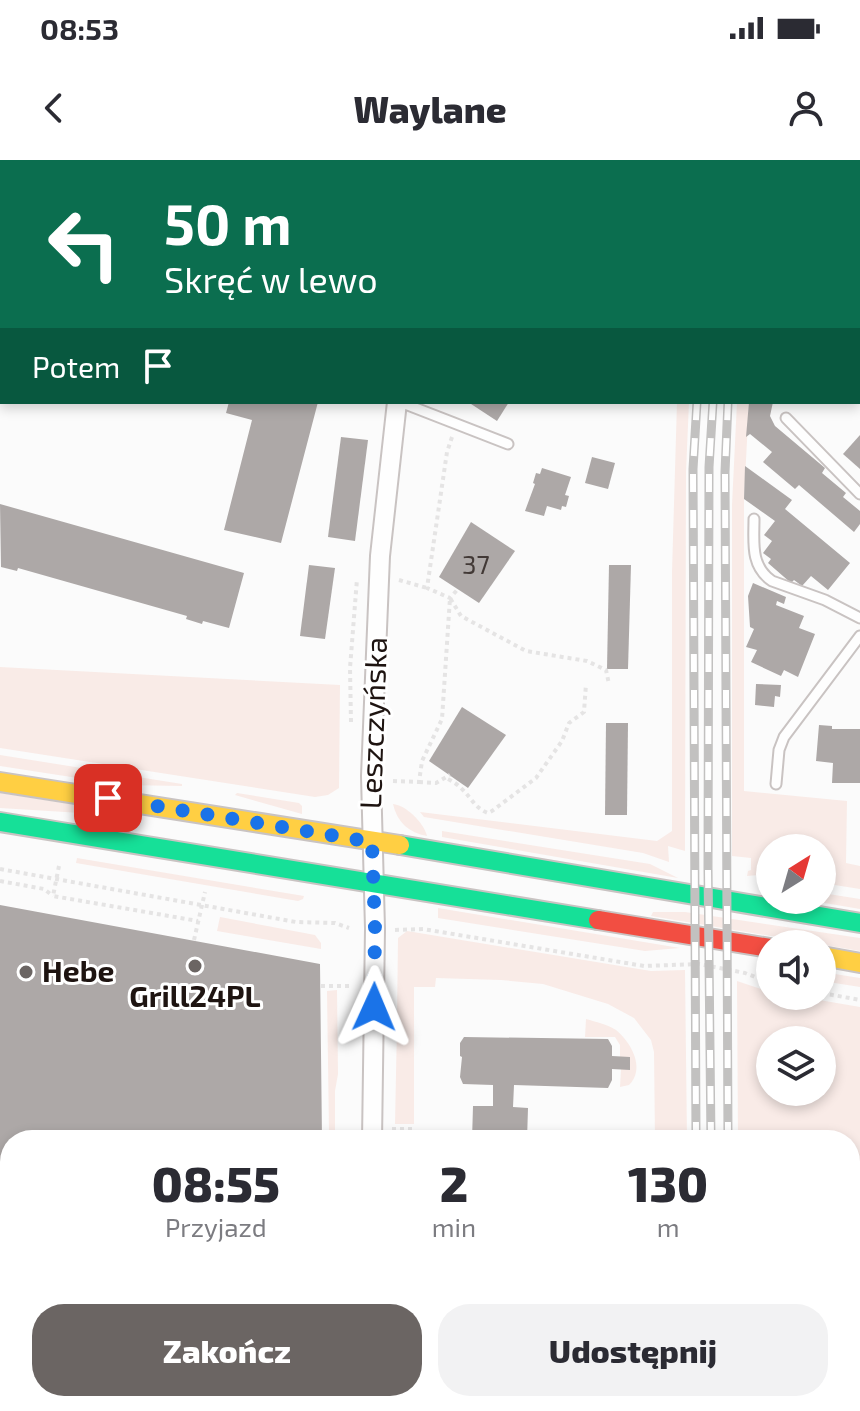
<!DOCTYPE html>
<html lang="pl">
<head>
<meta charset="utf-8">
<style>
  body { margin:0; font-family:"Exo 2",sans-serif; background:#f2f2f3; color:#2b2b33; height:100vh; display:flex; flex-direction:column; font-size:30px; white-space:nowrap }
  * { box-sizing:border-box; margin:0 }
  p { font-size:26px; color:#7c7c81 }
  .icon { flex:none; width:44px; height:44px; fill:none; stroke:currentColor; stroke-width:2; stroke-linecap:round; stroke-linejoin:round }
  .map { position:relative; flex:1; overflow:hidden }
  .details { position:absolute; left:0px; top:970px; width:860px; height:282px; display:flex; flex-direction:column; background:#fff; border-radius:32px 32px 0 0; box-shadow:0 4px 12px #0003 }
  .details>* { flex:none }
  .hud { position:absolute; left:0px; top:0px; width:860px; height:244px; box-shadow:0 4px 12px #0003; background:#0b6e4f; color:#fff; overflow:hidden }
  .needle { width:52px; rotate:37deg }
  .fabs { position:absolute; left:756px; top:674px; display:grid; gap:16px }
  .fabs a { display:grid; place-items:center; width:80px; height:80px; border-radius:50%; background:#fff; box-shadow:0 4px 12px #0003; font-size:40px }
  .pin { position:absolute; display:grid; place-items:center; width:68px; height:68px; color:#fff; margin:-34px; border-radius:16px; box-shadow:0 4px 12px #0006 }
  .me { position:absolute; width:88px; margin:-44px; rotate:1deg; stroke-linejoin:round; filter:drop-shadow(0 0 6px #0008) }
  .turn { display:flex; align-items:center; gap:28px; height:168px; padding:0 32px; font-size:36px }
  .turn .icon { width:104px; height:104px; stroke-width:2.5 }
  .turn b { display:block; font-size:56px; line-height:68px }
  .then { display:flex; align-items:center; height:76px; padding:0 32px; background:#0003; gap:16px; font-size:30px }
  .eta { display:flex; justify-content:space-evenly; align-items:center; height:136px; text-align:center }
  .eta b { font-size:48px; font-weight:800; line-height:56px }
  .primary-button { display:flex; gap:16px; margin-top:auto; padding:16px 32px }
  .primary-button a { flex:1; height:92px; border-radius:32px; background:#6b6563; color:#fff; font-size:32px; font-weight:800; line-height:92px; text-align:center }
  .primary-button a+a { background:#f2f2f3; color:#2b2b33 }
  .status { display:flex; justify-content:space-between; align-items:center; height:56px; padding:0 40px; background:#fff; direction:ltr }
  .status svg { height:22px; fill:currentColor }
  header { display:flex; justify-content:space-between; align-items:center; height:104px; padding:0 32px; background:#fff; font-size:36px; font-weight:800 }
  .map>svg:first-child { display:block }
  .green { fill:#f9ebe7; fill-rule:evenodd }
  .building { fill:#ada8a7 }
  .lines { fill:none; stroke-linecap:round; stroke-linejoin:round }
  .lane-casing { stroke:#c9c3c2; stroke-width:13 }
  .street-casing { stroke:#c9c3c2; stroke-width:22 }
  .fast-casing { stroke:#c9c3c2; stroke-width:22 }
  .slow-casing { stroke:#c9c3c2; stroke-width:22 }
  .jam-casing { stroke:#c9c3c2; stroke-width:22 }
  .path { stroke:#e5e4e4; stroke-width:4; stroke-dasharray:4 4; stroke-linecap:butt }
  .lane { stroke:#fefefe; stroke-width:9 }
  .street { stroke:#fefefe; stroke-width:18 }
  .fast { stroke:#16e098; stroke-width:18 }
  .slow { stroke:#ffcf43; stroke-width:18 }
  .jam { stroke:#f24e42; stroke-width:18 }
  .rail-casing { stroke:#c2c1c0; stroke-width:9 }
  .rail { stroke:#fff; stroke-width:6; stroke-dasharray:18; stroke-linecap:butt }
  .route { stroke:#1a73e8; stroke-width:14; stroke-dasharray:0 25.2 }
  .poi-dot { fill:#6b6563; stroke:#fff; stroke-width:3 }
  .labels { text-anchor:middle; stroke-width:6; stroke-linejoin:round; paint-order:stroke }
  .number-label { font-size:26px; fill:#423936 }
  .street-label { font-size:30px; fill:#1e1411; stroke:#fff }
  .poi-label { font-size:30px; font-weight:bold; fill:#1e1411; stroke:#fff; text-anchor:start }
</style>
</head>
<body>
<div class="status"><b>08:53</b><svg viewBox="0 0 49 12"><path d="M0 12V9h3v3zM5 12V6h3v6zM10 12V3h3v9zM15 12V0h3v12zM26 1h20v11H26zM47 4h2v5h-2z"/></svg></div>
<header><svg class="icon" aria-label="back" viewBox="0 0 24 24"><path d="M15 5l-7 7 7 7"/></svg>Waylane<svg class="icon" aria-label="person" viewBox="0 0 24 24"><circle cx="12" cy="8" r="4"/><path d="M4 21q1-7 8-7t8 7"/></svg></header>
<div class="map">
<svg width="860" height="1251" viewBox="0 0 860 1251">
  <rect width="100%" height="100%" fill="#fbfbfb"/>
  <g class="green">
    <polygon points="677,242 689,242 686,312 685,691 668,686 669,702 643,693 424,657 420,652 657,681 672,671 672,412"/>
    <polygon points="737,242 749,242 744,339 744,631 847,641 846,703 860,706 860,729 822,723 822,688 770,688 770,714 747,716 748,711 751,710 751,698 732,696 732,345"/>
    <polygon points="0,507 340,525 339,628 328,635 315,637 0,588"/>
    <polygon points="0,595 182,624 182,626 123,625 0,606"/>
    <polygon points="0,633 83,646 81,653 0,648"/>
    <polygon points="237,633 299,643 302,646 302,654 235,635"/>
    <path d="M393,644c13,1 31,19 34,32 -18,-3 -30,-14 -34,-32z"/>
    <polygon points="442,671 650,704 678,718 442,677"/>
    <polygon points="77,698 304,736 303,739 298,741 76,703"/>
    <polygon points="822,733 860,739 860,749 807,740 822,740"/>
    <polygon points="438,748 680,788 645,791 438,758"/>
    <polygon points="653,752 685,752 860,778 860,791 651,756"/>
    <polygon points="220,757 315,775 321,783 321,789 217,771"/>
    <polygon points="407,771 651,811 685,810 687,980 655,980 654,892 651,880 634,858 608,844 543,824 501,820 436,818 435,827 414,827 414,964 395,964 397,864 400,864 401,860 397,859 398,778"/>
    <polygon points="822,812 860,818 860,827 822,821"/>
    <path d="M737,821l33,11v4h26l64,11v339l-10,-4v-202h-112zM770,880h52v52h-52z"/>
    <polygon points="337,830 338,914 335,931 335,973 329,980 324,980 329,972 327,831"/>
    <path d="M586,859c10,3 21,5 30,11 15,12 30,39 13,55l-9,2 1,-18 9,-12h-10v-12l-5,-8h-30z"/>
    <rect x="651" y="1242" width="39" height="9"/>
  </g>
  <g class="building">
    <polygon points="229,242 318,242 281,383 224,370 252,260 226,253"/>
    <polygon points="468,242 509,242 497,261"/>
    <polygon points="749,242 773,242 770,256 775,266 825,308 822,313 846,333 843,337 860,351 860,364 854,372 799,325 795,329 763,302 772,292 750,274 746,277"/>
    <polygon points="860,275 860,309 843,294"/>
    <polygon points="341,277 368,280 355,381 328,377"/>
    <polygon points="592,297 615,303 608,329 585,323"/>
    <polygon points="745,306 792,340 785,349 850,403 828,430 811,416 802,426 794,420 791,423 768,403 771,399 763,393 772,381 764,375 775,361 744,339"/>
    <polygon points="542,308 571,317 565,335 569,336 566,347 562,346 561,350 547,346 544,356 525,351 535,324 533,323 536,313 540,314"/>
    <polygon points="0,344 244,413 229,468 203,461 202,464 186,459 187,456 18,408 17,411 1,407"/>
    <polygon points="471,362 515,391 479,443 439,417"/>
    <polygon points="309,405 335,408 325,479 300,476"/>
    <polygon points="609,405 631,405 628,509 607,509"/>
    <polygon points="753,423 786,437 784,444 777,441 776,445 804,456 799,468 815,474 798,517 784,510 781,516 751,502 757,490 746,487 754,469 750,467 748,436"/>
    <polygon points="756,524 781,525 780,537 775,536 774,547 755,545"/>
    <polygon points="462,547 506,575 468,628 429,601"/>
    <polygon points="606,563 628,563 627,655 605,655"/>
    <polygon points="819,565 832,566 832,569 860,569 860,623 832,623 833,603 816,601"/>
    <polygon points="0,745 320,804 322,980 10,980 10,1242 269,1242 269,1251 0,1251"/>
    <polygon points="464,877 608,879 612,886 612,896 630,897 630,910 612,909 612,920 608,928 514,925 513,947 528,948 527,980 472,980 473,946 493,946 493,925 463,924 460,917 462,897 460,896 460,883"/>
    <rect x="478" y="1242" width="104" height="9"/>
    <polygon points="813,1242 851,1242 860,1245 860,1251 812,1251 810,1250"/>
  </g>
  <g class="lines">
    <g class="lane-casing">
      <g id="lane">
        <polyline points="858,85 860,86"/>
        <polyline points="400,242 508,284"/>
        <polyline points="786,258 860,334"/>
        <path d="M754,359c0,23 -4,47 18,62l53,19 35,18"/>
        <polyline points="776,624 779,590 784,577 860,476"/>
      </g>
    </g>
    <g class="street-casing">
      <g id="street">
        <polyline points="428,2 428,0"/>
        <polyline points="372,980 375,769 371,616 380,396 397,242"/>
        <polyline points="368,1251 369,1242"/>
      </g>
    </g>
    <g class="fast-casing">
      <g id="fast">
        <polyline points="0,662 598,760"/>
        <polyline points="400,685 860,763"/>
      </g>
    </g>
    <g class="slow-casing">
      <g id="slow">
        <polyline points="0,622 400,685"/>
        <polyline points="822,796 860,803"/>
      </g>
    </g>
    <g class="jam-casing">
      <polyline id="jam" points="598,760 770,788"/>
    </g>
    <g class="path">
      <polyline points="530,0 533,2"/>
      <polyline points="478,2 478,0"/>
      <polyline points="503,2 504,0"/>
      <polyline points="580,2 583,0"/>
      <polyline points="452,277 447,292 427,428 450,438 458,429"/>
      <polyline points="399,420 427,428"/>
      <polyline points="351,562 350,508 357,419"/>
      <path d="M448,619c21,10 23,28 40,34l4,-2 44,-33 26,-37 7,-18 15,-11 2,-28"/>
      <polyline points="393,621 419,622 422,601 442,559 450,438 461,456 526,491 587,501 606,510 609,524"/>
      <polyline points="419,622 436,623 450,615"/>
      <polyline points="59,706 53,736 198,761"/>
      <polyline points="0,709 296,762 335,763 349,768"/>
      <polyline points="0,721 44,729 53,736"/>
      <polyline points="395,770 423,769 644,806 699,804 745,813 770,823"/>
      <polyline points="194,780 205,732"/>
      <polyline points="321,826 350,826"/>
      <polyline points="822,833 860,840"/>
      <polyline points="392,969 415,969"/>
      <polyline points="288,1242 288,1251"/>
      <polyline points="319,1251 321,1242"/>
    </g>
    <use href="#lane" class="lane"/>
    <use href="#street" class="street"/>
    <use href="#fast" class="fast"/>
    <use href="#slow" class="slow"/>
    <use href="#jam" class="jam"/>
    <g class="rail-casing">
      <g id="rail">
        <polyline points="727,2 727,0"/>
        <polyline points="743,2 743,0"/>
        <polyline points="758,2 758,0"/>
        <polyline points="696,980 693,309 697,242"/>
        <polyline points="711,980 708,708 709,307 713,242"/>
        <polyline points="728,980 725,312 728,242"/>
        <polyline points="697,1242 698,1251"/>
        <polyline points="713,1242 713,1251"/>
        <polyline points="730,1242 730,1251"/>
      </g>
    </g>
    <use href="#rail" class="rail"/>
  </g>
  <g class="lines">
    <polyline class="route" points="108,638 372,682 375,769 374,847"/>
  </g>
  <g class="poi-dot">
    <circle cx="195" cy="806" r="8"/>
    <circle cx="26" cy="812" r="8"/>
  </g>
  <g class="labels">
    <g class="number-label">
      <text x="476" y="414">37</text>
    </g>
    <g class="street-label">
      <text transform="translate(374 563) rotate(-88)" y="10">Leszczyńska</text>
    </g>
    <g class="poi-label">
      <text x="42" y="822">Hebe</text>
      <text x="195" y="847" text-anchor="middle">Grill24PL</text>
    </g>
  </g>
</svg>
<div class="fabs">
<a><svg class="needle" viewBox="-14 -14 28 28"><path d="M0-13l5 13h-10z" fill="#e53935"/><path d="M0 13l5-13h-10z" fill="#7c7c81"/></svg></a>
<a><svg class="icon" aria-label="sound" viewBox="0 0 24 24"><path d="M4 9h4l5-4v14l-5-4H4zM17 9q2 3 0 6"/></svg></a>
<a><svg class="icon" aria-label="layers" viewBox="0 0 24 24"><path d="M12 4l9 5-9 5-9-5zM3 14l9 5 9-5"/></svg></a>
</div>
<div class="pin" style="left:108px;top:638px;background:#d93025"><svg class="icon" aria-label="arrive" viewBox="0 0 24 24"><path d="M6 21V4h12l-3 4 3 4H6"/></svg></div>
<svg class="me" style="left:374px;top:847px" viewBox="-20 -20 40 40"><path d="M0-17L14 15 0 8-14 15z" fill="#1a73e8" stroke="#fff" stroke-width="4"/></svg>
<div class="hud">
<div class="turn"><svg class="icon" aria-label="left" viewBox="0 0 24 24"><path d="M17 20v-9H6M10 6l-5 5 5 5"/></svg><div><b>50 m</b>Skręć w lewo</div></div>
<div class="then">Potem<svg class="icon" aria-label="arrive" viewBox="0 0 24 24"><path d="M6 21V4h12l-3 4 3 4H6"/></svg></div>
</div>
<section class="details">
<div class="eta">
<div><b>08:55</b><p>Przyjazd</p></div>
<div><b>2</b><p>min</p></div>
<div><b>130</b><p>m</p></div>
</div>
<div class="primary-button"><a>Zakończ</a><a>Udostępnij</a></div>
</section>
</div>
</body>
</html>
